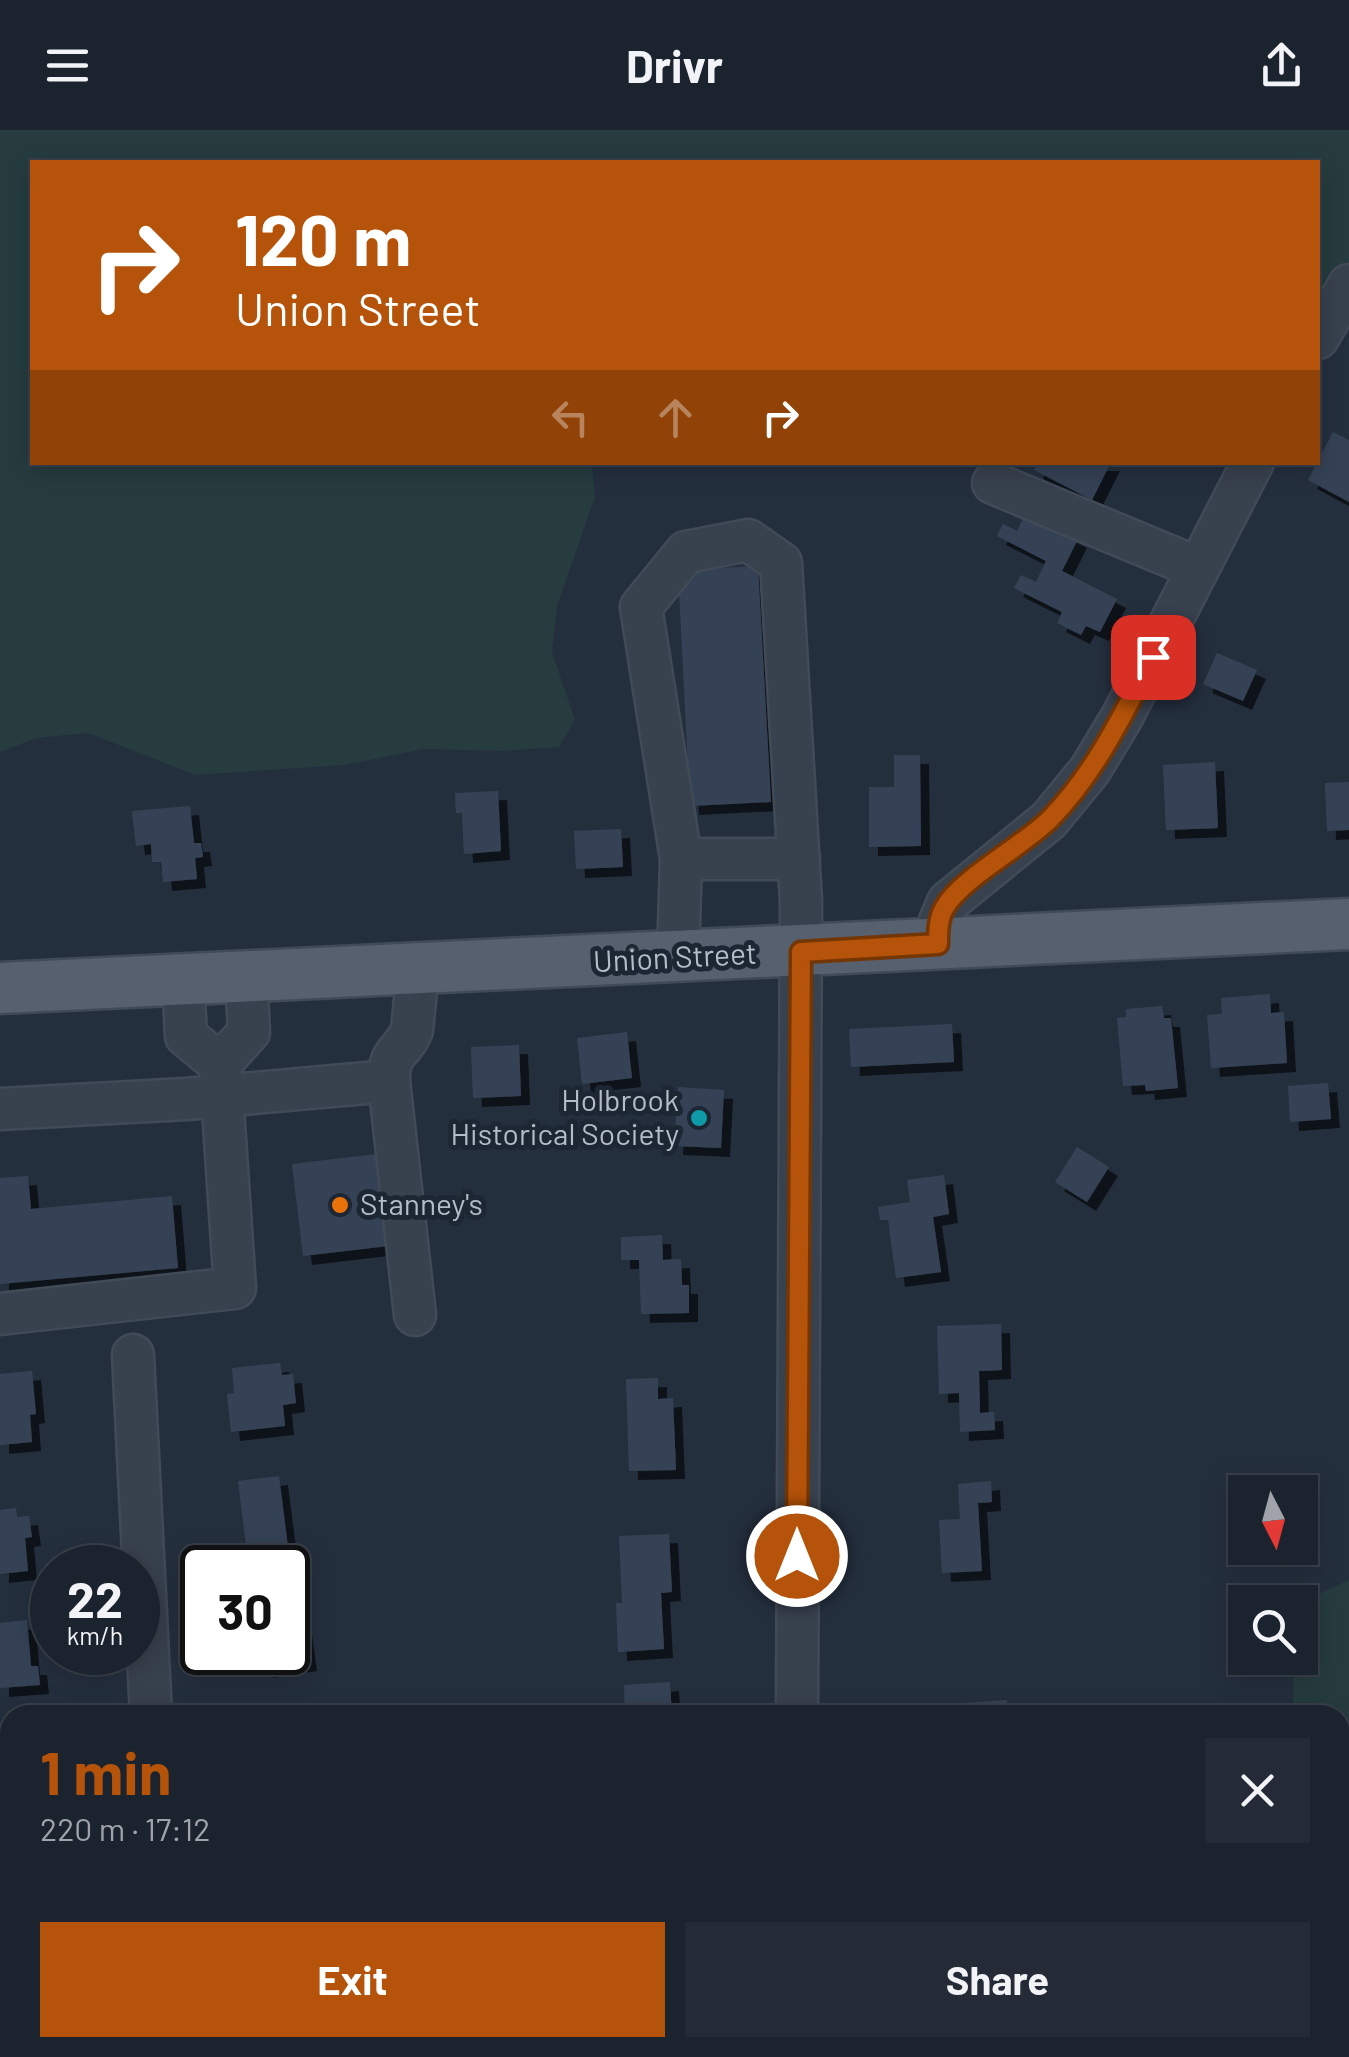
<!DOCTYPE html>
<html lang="en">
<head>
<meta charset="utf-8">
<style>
  body { margin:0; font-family:Barlow,sans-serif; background:#242b36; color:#f1f3f6; height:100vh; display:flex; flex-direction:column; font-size:38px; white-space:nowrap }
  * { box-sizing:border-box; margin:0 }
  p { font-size:32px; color:#a0a4aa }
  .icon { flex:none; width:55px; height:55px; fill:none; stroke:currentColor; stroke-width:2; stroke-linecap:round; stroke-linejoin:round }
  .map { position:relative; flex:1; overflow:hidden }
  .drawer { position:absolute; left:0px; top:1575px; width:1350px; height:352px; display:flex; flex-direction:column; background:#1b232e; border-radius:30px 30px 0 0; box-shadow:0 5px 25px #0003,0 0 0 2px #39404a }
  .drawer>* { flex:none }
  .top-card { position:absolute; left:30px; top:30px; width:1290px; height:305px; border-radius:0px; box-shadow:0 5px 25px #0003,0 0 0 2px #39404a; background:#b45309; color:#fff; overflow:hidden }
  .needle { width:65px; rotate:174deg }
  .tools { position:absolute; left:1228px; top:1345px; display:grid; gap:20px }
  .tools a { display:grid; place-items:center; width:90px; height:90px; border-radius:0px; background:#1b232e; box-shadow:0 5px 25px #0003,0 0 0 2px #39404a; font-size:50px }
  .speed { position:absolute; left:30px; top:1415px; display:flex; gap:20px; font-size:50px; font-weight:700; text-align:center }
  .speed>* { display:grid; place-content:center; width:130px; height:130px; border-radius:50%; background:#1b232e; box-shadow:0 5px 25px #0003,0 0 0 2px #39404a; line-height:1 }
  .speed small { font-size:25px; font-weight:400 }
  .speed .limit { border:5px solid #111; border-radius:15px; background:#fff; color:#111 }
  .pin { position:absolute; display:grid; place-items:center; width:85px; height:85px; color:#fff; margin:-42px; border-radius:20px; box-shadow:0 5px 15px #0006 }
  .me { position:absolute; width:110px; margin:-55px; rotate:0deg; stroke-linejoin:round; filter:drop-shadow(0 0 8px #0008) }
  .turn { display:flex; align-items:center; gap:35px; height:210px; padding:0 40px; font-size:45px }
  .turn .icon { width:130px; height:130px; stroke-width:2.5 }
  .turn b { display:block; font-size:70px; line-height:85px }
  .lanes { display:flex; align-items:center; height:95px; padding:0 40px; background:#0003; justify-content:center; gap:50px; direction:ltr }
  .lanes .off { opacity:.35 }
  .round { display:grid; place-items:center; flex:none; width:105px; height:105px; border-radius:0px; background:#242b36 }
  .headline { display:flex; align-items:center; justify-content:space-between; height:170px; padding:0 40px }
  h1 { font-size:60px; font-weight:700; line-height:75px; color:#b45309 }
  .primary-button { display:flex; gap:20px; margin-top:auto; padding:20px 40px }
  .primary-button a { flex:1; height:115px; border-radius:0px; background:#b45309; color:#fff; font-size:40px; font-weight:700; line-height:115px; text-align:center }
  .primary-button a+a { background:#242b36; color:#f1f3f6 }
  header { display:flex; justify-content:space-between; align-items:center; height:130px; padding:0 40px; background:#1b232e; font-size:45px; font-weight:700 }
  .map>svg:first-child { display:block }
  .green { fill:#263c3f }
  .water { fill:#17263c }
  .building { fill:#364354; filter:url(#shadow) }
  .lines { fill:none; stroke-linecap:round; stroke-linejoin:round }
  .minor-casing { stroke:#414a57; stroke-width:45 }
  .major-casing { stroke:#414a57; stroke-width:55 }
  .minor { stroke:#38414e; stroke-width:40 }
  .major { stroke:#56606e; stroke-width:50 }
  .route-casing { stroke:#753606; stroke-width:25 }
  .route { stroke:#b45309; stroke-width:18 }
  .culture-dot { fill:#0f9aa8; stroke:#1d2633; stroke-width:4 }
  .food-dot { fill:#e8710a; stroke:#1d2633; stroke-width:4 }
  .labels { text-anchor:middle; stroke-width:10; stroke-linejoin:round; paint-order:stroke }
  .street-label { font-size:30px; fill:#b4bcc9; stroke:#1d2633 }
  .poi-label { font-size:30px; fill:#b4bcc9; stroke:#1d2633; text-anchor:end }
</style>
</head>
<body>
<header><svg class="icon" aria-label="menu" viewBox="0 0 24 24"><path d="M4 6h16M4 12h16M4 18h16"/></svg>Drivr<svg class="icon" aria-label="share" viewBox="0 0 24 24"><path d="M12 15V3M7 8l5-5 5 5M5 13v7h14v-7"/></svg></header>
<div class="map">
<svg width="1349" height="1927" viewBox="0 0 1349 1927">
  <defs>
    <filter id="shadow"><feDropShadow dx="9" dy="9" stdDeviation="0" flood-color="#0009"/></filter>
  </defs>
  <rect width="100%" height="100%" fill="#242f3e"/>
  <g class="green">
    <polygon points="0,0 1349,0 1349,171 1318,166 1318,32 32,32 32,332 592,333 595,367 557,476 552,522 575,590 559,617 499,621 423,619 345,635 195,645 88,603 36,608 0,622"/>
    <polygon points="1349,1450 1349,1927 1286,1927 1286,1918 1340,1918 1340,1585 1293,1585 1294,1528 1300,1528 1300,1473"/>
  </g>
  <path class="water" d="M1349,1632v82c-13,-28 -8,-54 0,-82z"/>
  <g class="building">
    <polygon points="1333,302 1349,310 1349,372 1308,350"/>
    <polygon points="1038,332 1111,332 1092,370 1034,340"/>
    <polygon points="1026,383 1078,409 1062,441 1117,469 1100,502 1086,496 1081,505 1057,493 1062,482 1014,458 1021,445 1036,452 1046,431 997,406 1003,394 1017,401"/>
    <polygon points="758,436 771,672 690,676 678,440"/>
    <polygon points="1217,523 1257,540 1243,571 1203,554"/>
    <polygon points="894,625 920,625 921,716 869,717 869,657 894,657"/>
    <polygon points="1215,632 1218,698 1166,700 1163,635"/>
    <polygon points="1349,652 1349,700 1327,701 1325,653"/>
    <polygon points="498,661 501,721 464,724 462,683 456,683 455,663"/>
    <polygon points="190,676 194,713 201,713 203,727 195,728 197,749 163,752 161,732 152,732 151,714 136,716 132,681"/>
    <polygon points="621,699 623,737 576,739 574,701"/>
    <polygon points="1270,864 1271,883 1284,882 1287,933 1211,938 1207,885 1222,884 1221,868"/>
    <polygon points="1162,876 1164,888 1171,888 1178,958 1146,961 1145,955 1123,956 1117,888 1126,887 1126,879"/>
    <polygon points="952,894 954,932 851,937 849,899"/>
    <polygon points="627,902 632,948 582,954 577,908"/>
    <polygon points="519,915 521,966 473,968 471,917"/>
    <polygon points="1328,953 1331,989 1290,992 1288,956"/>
    <polygon points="678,957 724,960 721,1018 674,1016"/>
    <polygon points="1077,1017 1109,1037 1087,1072 1055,1052"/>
    <polygon points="377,1024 388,1116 303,1126 292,1034"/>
    <polygon points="944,1045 949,1084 933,1087 941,1142 896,1148 888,1090 880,1090 878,1077 910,1072 907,1050"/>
    <polygon points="28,1046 31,1079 172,1066 178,1138 0,1154 0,1048"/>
    <polygon points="662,1105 663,1130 681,1129 682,1155 689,1155 689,1183 641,1184 639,1130 621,1130 621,1107"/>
    <polygon points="1001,1194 1002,1240 979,1241 980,1283 994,1282 995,1300 960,1302 959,1263 939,1264 937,1196"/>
    <polygon points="280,1233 282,1245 293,1244 296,1273 283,1275 285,1296 231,1302 227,1264 234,1263 232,1238"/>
    <polygon points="32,1241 36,1284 30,1285 32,1312 0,1315 0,1244"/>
    <polygon points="658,1248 658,1269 673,1268 676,1340 629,1341 626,1249"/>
    <polygon points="279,1346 288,1417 247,1422 238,1351"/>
    <polygon points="991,1351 992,1372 978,1373 982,1441 942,1443 939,1390 960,1389 958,1354"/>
    <polygon points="16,1378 17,1387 29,1386 32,1407 25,1408 28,1441 0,1444 0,1380"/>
    <polygon points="669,1404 672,1462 661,1463 664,1519 618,1522 616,1473 622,1473 619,1406"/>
    <polygon points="298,1459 308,1532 264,1539 262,1522 288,1522 288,1461"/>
    <polygon points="27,1490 31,1536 38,1536 40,1555 0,1558 0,1493"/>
    <polygon points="670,1552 672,1585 625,1585 624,1555"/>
    <polygon points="1007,1570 1008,1585 945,1585 945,1580 963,1579 963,1573"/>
    <polygon points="10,1619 10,1654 0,1656 0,1621"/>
    <polygon points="10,1873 10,1892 0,1893 0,1874"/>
    <polygon points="363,1921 363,1927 341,1927 341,1923"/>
    <polygon points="640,1922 692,1923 692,1927 640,1927"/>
  </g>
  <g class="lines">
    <g class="minor-casing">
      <g id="minor">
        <polyline points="1318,208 1349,155"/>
        <polyline points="993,353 1198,438"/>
        <polyline points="681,729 799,729"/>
        <polyline points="938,814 940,791 948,772 1049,690 1090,640 1122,587 1253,332"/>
        <polyline points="678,828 681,729 641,477 686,422 748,410 781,433 801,772 797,1585"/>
        <polyline points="220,934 249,902 246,846"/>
        <polyline points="0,979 186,969 389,951"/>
        <polyline points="0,1184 235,1158 220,934 186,906 183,849"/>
        <path d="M415,1185l-26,-234c0,-33 13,-26 23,-51l6,-60"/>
        <polyline points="133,1225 151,1585"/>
        <polyline points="174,1918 175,1927"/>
        <polyline points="797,1927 797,1918"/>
      </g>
    </g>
    <g class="major-casing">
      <polyline id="major" points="0,858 1349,794"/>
    </g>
    <use href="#minor" class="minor"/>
    <use href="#major" class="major"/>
  </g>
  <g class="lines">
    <g class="route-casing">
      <path id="route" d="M797,1426l4,-604 137,-8c0,-12 0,-26 7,-37 17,-29 78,-61 105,-88 46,-47 73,-105 103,-162"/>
    </g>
    <use href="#route" class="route"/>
  </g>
  <circle class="culture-dot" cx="699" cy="988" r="10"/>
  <circle class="food-dot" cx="340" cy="1075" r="10"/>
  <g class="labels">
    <g class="street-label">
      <text transform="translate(675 828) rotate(-3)" y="10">Union Street</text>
    </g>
    <g class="poi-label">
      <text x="679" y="981">Holbrook<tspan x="679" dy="34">Historical Society</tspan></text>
      <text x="360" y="1085" text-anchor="start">Stanney's</text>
    </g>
  </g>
</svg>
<div class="tools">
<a><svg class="needle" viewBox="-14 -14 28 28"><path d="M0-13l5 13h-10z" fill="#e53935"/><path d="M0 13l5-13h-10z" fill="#a0a4aa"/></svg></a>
<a><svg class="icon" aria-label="search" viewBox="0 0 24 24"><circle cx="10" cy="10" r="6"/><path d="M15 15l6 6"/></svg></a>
</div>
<div class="speed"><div>22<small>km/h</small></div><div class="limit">30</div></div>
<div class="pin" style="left:1153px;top:527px;background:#d93025"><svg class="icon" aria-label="arrive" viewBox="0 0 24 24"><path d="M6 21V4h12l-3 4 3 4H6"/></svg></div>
<svg class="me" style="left:797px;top:1426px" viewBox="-20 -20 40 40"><circle r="17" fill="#b45309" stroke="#fff" stroke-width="3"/><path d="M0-11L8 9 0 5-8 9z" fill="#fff"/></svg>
<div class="top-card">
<div class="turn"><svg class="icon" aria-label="right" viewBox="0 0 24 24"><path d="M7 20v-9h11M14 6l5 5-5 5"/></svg><div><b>120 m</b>Union Street</div></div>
<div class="lanes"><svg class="icon off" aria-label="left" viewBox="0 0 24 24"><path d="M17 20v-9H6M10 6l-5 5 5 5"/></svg><svg class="icon off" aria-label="ahead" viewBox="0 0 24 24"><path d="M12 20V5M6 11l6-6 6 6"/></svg><svg class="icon" aria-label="right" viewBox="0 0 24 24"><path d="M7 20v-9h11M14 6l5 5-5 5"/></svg></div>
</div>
<section class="drawer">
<div class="headline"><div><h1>1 min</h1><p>220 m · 17:12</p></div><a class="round"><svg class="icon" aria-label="close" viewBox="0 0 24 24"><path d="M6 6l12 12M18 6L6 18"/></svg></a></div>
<div class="primary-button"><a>Exit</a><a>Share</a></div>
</section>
</div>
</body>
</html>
